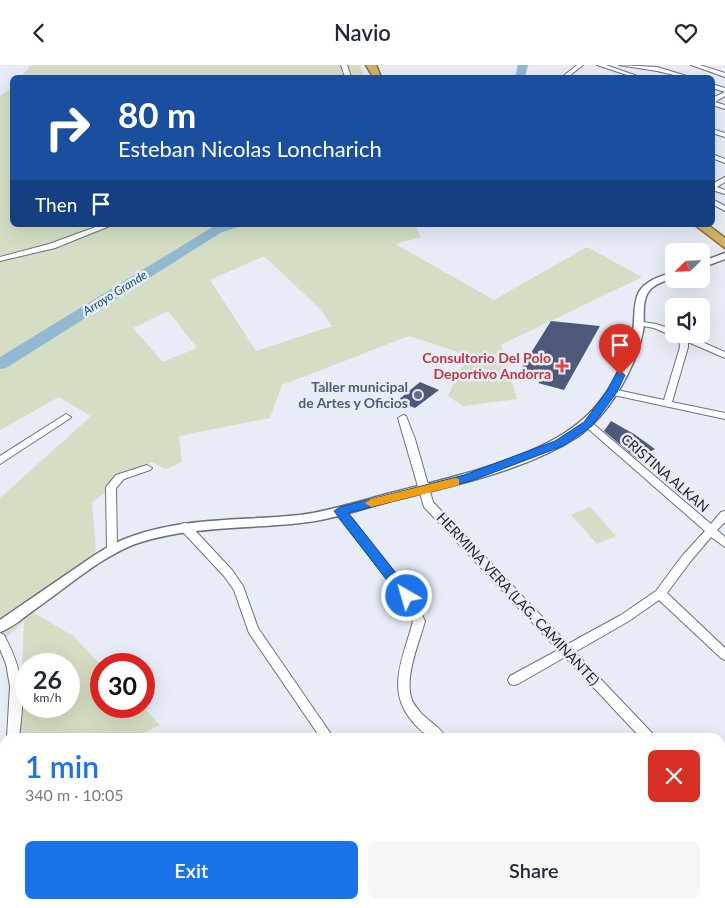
<!DOCTYPE html>
<html lang="en">
<head>
<meta charset="utf-8">
<style>
  body { margin:0; font-family:Lato,sans-serif; background:#f6f6f7; color:#1f2937; height:100vh; display:flex; flex-direction:column; font-size:19px; white-space:nowrap }
  * { box-sizing:border-box; margin:0 }
  p { font-size:16px; color:#747a83 }
  .icon { flex:none; width:28px; height:28px; fill:none; stroke:currentColor; stroke-width:2; stroke-linecap:round; stroke-linejoin:round }
  .map { position:relative; flex:1; overflow:hidden }
  .side { position:absolute; left:0px; top:668px; width:725px; height:176px; display:flex; flex-direction:column; background:#fff; border-radius:15px 15px 0 0; box-shadow:0 5px 20px #0002 }
  .side>* { flex:none }
  .hud { position:absolute; left:10px; top:10px; width:705px; height:152px; border-radius:8px; box-shadow:0 5px 20px #0002; background:#1a4fa0; color:#fff; overflow:hidden }
  .needle { width:32px; rotate:247deg }
  .buttons { position:absolute; left:665px; top:178px; display:grid; gap:10px }
  .buttons a { display:grid; place-items:center; width:45px; height:45px; border-radius:8px; background:#fff; box-shadow:0 5px 20px #0002; font-size:25px }
  .speed { position:absolute; left:15px; top:588px; display:flex; gap:10px; font-size:25px; font-weight:700; text-align:center }
  .speed>* { display:grid; place-content:center; width:65px; height:65px; border-radius:50%; background:#fff; box-shadow:0 5px 20px #0002; line-height:1 }
  .speed small { font-size:12px; font-weight:400 }
  .speed .limit { border:8px solid #d22; background:#fff; color:#111 }
  .pin { position:absolute; display:grid; place-items:center; width:42px; height:42px; color:#fff; margin:-51px -21px; border-radius:50% 50% 50% 0; rotate:-45deg; box-shadow:0 0 5px #0007 }
  .pin .icon { rotate:45deg }
  .me { position:absolute; width:55px; margin:-28px; rotate:322deg; stroke-linejoin:round; filter:drop-shadow(0 0 4px #0008) }
  .turn { display:flex; align-items:center; gap:18px; height:105px; padding:0 25px; font-size:22px }
  .turn .icon { width:65px; height:65px; stroke-width:2.5 }
  .turn b { display:block; font-size:35px; line-height:42px }
  .then { display:flex; align-items:center; height:48px; padding:0 25px; background:#0003; gap:10px; font-size:19px }
  .round { display:grid; place-items:center; flex:none; width:52px; height:52px; border-radius:8px; background:#f6f6f7 }
  .overview { display:flex; align-items:center; justify-content:space-between; height:85px; padding:0 25px }
  h1 { font-size:30px; font-weight:600; line-height:38px; color:#1a73e8 }
  .cta { display:flex; gap:10px; margin-top:auto; padding:10px 25px }
  .cta a { flex:1; height:58px; border-radius:8px; background:#1a73e8; color:#fff; font-size:20px; font-weight:600; line-height:58px; text-align:center }
  .cta a+a { background:#f6f6f7; color:#1f2937 }
  header { display:flex; justify-content:space-between; align-items:center; height:65px; padding:0 25px; background:#fff; font-size:22px; font-weight:600 }
  .map>svg:first-child { display:block }
  .green { fill:#d5dec4; fill-rule:evenodd }
  .lines { fill:none; stroke-linecap:round; stroke-linejoin:round }
  .river { fill:#92b9d1; fill-rule:evenodd }
  .building { fill:#4e5979 }
  .minor-casing { stroke:#6e727c; stroke-width:2 }
  .tertiary-casing { stroke:#6e727c; stroke-width:3 }
  .trunk-casing { stroke:#8c7536; stroke-width:3 }
  .minor { fill:#fff; fill-rule:evenodd }
  .tertiary { fill:#fff; fill-rule:evenodd }
  .trunk { fill:#d2b466; fill-rule:evenodd }
  .route { fill:#1a73e8; stroke:#114b97 }
  .slow { fill:#f59e0b }
  .health-dot { fill:#e0444e; stroke:#e7ecf7; stroke-width:2 }
  .service-dot { fill:#5c6f8a; stroke:#e7ecf7; stroke-width:2 }
  .labels { text-anchor:middle; stroke-width:5; stroke-linejoin:round; paint-order:stroke }
  .far-water-label { font-size:12px; font-style:italic; fill:#0c5373; stroke:#e7ecf7 }
  .health-label { font-size:14px; font-weight:bold; fill:#be3a42; stroke:#e7ecf7; text-anchor:end }
  .service-label { font-size:14px; font-weight:bold; fill:#4e5e75; stroke:#e7ecf7; text-anchor:end }
  .street-label { font-size:14px; fill:#1f2125; stroke:#e7ecf7 }
</style>
</head>
<body>
<header><svg class="icon" aria-label="back" viewBox="0 0 24 24"><path d="M15 5l-7 7 7 7"/></svg>Navio<svg class="icon" aria-label="heart" viewBox="0 0 24 24"><path d="M12 20l-8-8c-3-5 5-10 8-4 3-6 11-1 8 4z"/></svg></header>
<div class="map">
<svg width="725" height="843" viewBox="0 0 725 843">
  <rect width="100%" height="100%" fill="#e7ecf7"/>
  <g class="green">
    <polygon points="31,0 359,0 365,12 21,12"/>
    <path d="M12,22v138h116l-1,2 288,-2 6,12 -26,7 99,56 93,-53 55,30 -141,68 16,54 -54,7 -15,-10 19,-41 -58,-19 -127,49 -12,33 -91,18 3,26 -16,7 -15,-7 -59,40 4,50 -63,60 40,24 28,29v41h41l18,19 -24,12h-117l5,-116 -24,23v-146l91,-82 -32,-19 -59,33v-334zM264,191l57,54 11,16 -76,25 -46,-71zM168,246l29,37 -34,14 -30,-34zM26,599h43v42h-43z"/>
    <polygon points="590,442 616,471 597,479 571,450"/>
  </g>
  <g class="lines">
    <g class="river">
      <polygon points="518,0 528,0 525,12 515,12"/>
      <polygon points="216,160 238,160 236,163 222,167 6,303 0,304 0,292"/>
    </g>
  </g>
  <g class="building">
    <polygon points="551,256 600,261 564,325 538,318 541,315 519,307"/>
    <polygon points="420,317 439,325 415,343 397,336"/>
    <polygon points="611,356 634,369 655,384 637,394 604,366"/>
  </g>
  <g class="lines">
    <g class="minor-casing">
      <g id="minor">
        <polygon points="341,0 347,0 351,12 345,12"/>
        <polygon points="577,0 583,0 568,12 562,12"/>
        <polygon points="597,0 606,0 640,12 633,12"/>
        <polygon points="619,0 657,2 690,12 682,12 657,6"/>
        <polygon points="691,0 700,0 725,8 725,12"/>
        <polygon points="712,19 725,23 725,27 712,23"/>
        <polygon points="725,27 725,31 715,37 725,40 725,44 712,40 712,33"/>
        <polygon points="712,64 725,68 725,72 712,68"/>
        <polygon points="712,89 725,94 725,98 712,93"/>
        <polygon points="725,112 725,117 717,122 725,125 725,129 712,125 712,119"/>
        <polygon points="712,134 725,141 725,146 712,139"/>
        <polygon points="101,160 112,160 55,183 0,196 0,192 49,179"/>
        <polygon points="637,256 656,259 674,265 674,269 686,270 725,287 725,293 688,277 688,282 672,337 725,348 725,354 609,329 607,327 612,324 664,335 680,282 679,274 654,263 637,260"/>
        <polygon points="66,349 71,352 69,354 0,399 0,391"/>
        <polygon points="403,350 406,351 415,374 433,437 568,579 621,550 656,526 682,491 705,466 585,361 583,359 585,357 591,357 711,459 721,447 725,446 725,457 717,465 725,472 725,482 711,472 690,497 667,528 725,583 725,595 721,593 659,535 629,556 575,587 652,668 654,672 640,672 565,592 518,619 514,620 510,619 508,615 510,611 558,585 424,442 398,353"/>
        <polygon points="147,400 152,403 150,405 124,414 116,423 117,484 116,487 108,487 107,484 106,422 116,410"/>
        <path d="M340,442l4,1 67,85 14,28c-6,22 -20,54 -14,76 1,6 6,11 10,16 7,8 21,15 24,24 -17,0 -21,-2 -33,-16 -27,-32 -8,-64 1,-100l-10,-22 -67,-85 -1,-3z"/>
        <polygon points="185,458 189,459 232,505 243,521 258,563 333,672 320,672 249,568 234,525 224,511 181,465 180,462 181,459"/>
        <path d="M0,568l4,2c20,37 21,61 15,102h-12l3,-51 -4,-22 -6,-15z"/>
        <polygon points="720,745 725,747 725,762 720,760"/>
        <polygon points="50,839 64,839 66,843 51,843"/>
        <polygon points="195,839 209,839 211,843 196,843"/>
        <polygon points="281,839 300,839 299,843 279,843"/>
        <polygon points="467,839 483,839 485,843 468,843"/>
        <polygon points="667,839 685,839 687,843 668,843"/>
      </g>
    </g>
    <g class="tertiary-casing">
      <g id="tertiary">
        <polygon points="725,188 725,194 701,203 701,197"/>
        <path d="M674,207v6c-9,3 -20,6 -25,13 -8,11 -4,28 -6,40 -7,37 -35,85 -66,106 -53,34 -126,49 -186,64 -30,8 -60,19 -91,22 -53,6 -107,3 -159,19 -36,11 -75,46 -107,68 -10,7 -22,18 -34,22v-12c22,-15 45,-31 67,-46 21,-14 40,-29 63,-37 54,-20 113,-16 170,-22 31,-4 61,-14 91,-22 50,-13 101,-24 148,-46 51,-23 77,-57 93,-111 4,-14 0,-31 7,-44 7,-12 22,-16 35,-20z"/>
      </g>
    </g>
    <g class="trunk-casing">
      <g id="trunk">
        <polygon points="366,0 376,0 381,12 373,12"/>
        <polygon points="695,160 708,160 725,173 725,183"/>
      </g>
    </g>
    <use href="#minor" class="minor"/>
    <use href="#tertiary" class="tertiary"/>
    <use href="#trunk" class="trunk"/>
  </g>
  <polygon class="route" points="620,306 625,310 617,327 592,361 563,381 471,416 348,448 411,527 413,531 411,535 402,535 334,446 340,442 464,410 555,376 584,357 607,326 617,307"/>
  <polygon class="slow" points="455,413 459,414 459,420 371,442 365,438 371,434"/>
  <path class="health-dot" d="M559.5 293.5h5v5h5v5h-5v5h-5v-5h-5v-5h5z"/>
  <circle class="service-dot" cx="418" cy="330" r="5"/>
  <g class="labels">
    <g class="far-water-label">
      <text transform="translate(115 228) rotate(-32)" y="4">Arroyo Grande</text>
    </g>
    <g class="health-label">
      <text x="551" y="298">Consultorio Del Polo<tspan x="551" dy="16">Deportivo Andorra</tspan></text>
    </g>
    <g class="service-label">
      <text x="408" y="327">Taller municipal<tspan x="408" dy="16">de Artes y Oficios</tspan></text>
    </g>
    <g class="street-label">
      <text transform="translate(665 408) rotate(41)" y="5">CRISTINA ALKAN</text>
      <text transform="translate(518 534) rotate(47)" y="5">HERMINA VERA (LAG. CAMINANTE)</text>
    </g>
  </g>
</svg>
<div class="buttons">
<a><svg class="needle" viewBox="-14 -14 28 28"><path d="M0-13l5 13h-10z" fill="#e53935"/><path d="M0 13l5-13h-10z" fill="#747a83"/></svg></a>
<a><svg class="icon" aria-label="sound" viewBox="0 0 24 24"><path d="M4 9h4l5-4v14l-5-4H4zM17 9q2 3 0 6"/></svg></a>
</div>
<div class="speed"><div>26<small>km/h</small></div><div class="limit">30</div></div>
<div class="pin" style="left:620px;top:310px;background:#d93025"><svg class="icon" aria-label="arrive" viewBox="0 0 24 24"><path d="M6 21V4h12l-3 4 3 4H6"/></svg></div>
<svg class="me" style="left:407px;top:531px" viewBox="-20 -20 40 40"><circle r="17" fill="#1a73e8" stroke="#fff" stroke-width="3"/><path d="M0-11L8 9 0 5-8 9z" fill="#fff"/></svg>
<div class="hud">
<div class="turn"><svg class="icon" aria-label="right" viewBox="0 0 24 24"><path d="M7 20v-9h11M14 6l5 5-5 5"/></svg><div><b>80 m</b>Esteban Nicolas Loncharich</div></div>
<div class="then">Then<svg class="icon" aria-label="arrive" viewBox="0 0 24 24"><path d="M6 21V4h12l-3 4 3 4H6"/></svg></div>
</div>
<section class="side">
<div class="overview"><div><h1>1 min</h1><p>340 m · 10:05</p></div><a class="round" style="background:#d93025;color:#fff"><svg class="icon" aria-label="close" viewBox="0 0 24 24"><path d="M6 6l12 12M18 6L6 18"/></svg></a></div>
<div class="cta"><a>Exit</a><a>Share</a></div>
</section>
</div>
</body>
</html>
